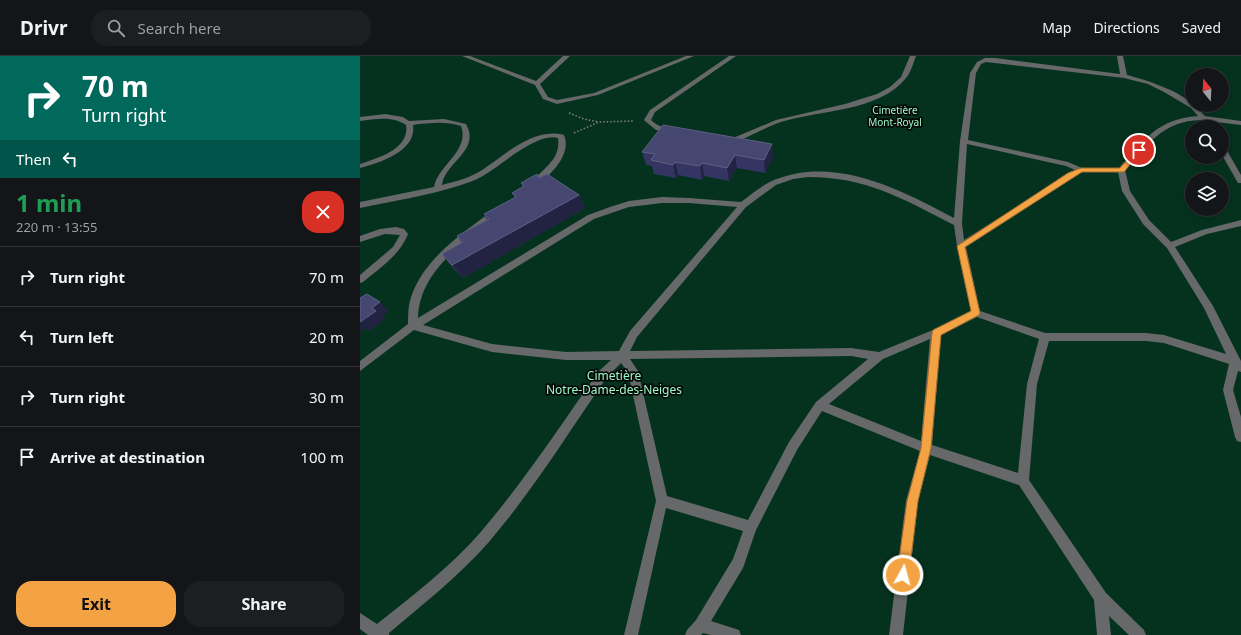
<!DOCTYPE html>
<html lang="en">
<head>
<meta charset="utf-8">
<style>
  body { margin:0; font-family:"Noto Sans",sans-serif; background:#1d1e21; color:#f1f3f6; height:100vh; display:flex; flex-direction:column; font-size:15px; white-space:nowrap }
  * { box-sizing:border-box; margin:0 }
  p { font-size:13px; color:#9d9fa2 }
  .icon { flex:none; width:22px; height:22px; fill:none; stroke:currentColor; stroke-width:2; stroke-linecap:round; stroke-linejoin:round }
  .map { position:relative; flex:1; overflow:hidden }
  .sheet { display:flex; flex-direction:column; background:#141518; width:360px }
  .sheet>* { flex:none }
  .top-card { background:#00695c; color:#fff; overflow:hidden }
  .needle { width:26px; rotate:342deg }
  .controls { position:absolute; left:825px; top:12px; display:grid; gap:8px }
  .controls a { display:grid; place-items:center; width:44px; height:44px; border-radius:50%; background:#141518; box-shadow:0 2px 10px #0003,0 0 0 1px #333437; font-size:20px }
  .pin { position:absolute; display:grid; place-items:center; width:34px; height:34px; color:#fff; margin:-17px; border:2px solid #fff; border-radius:50%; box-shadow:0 1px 4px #0007 }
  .me { position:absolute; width:44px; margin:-22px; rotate:7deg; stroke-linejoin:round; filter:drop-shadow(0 0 3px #0008) }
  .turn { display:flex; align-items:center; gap:14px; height:84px; padding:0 16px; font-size:18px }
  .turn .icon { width:52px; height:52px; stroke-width:2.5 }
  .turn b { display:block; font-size:28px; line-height:34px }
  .then { display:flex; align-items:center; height:38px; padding:0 16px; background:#0003; gap:8px; font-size:15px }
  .round { display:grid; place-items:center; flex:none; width:42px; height:42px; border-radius:16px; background:#1d1e21 }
  .overview { display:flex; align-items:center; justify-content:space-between; height:68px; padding:0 16px }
  h1 { font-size:24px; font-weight:700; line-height:30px; color:#1e9e55 }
  .primary-button { display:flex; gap:8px; margin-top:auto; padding:8px 16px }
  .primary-button a { flex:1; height:46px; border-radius:16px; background:#f4a344; color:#111; font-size:16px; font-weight:700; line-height:46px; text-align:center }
  .primary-button a+a { background:#1d1e21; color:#f1f3f6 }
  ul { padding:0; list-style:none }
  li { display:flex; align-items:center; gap:12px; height:60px; padding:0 16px; border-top:1px solid #333437 }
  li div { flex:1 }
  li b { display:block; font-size:15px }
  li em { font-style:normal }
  header { display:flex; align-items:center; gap:24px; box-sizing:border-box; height:56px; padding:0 20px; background:#141518; border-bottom:1px solid #333437 }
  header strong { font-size:19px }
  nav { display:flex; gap:22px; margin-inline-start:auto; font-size:14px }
  .search { width:280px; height:36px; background:#1d1e21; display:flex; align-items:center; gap:10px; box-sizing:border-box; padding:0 14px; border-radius:16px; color:#9d9fa2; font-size:15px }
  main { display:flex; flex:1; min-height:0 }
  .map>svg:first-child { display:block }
  .green { fill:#05321e; fill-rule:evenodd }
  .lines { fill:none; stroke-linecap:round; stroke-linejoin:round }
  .path { stroke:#828386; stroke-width:1.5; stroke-dasharray:1.5 2; stroke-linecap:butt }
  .minor { fill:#66686a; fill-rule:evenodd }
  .wall { fill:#343563 }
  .shaded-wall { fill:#222343 }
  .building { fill:#464771; stroke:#5e5f82 }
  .route { fill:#f4a344; stroke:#9f6a2c }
  .labels { text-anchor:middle; stroke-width:3.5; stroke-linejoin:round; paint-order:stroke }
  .far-park-label { font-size:10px; fill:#9bfbc6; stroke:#060708 }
  .park-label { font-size:12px; fill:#9bfbc6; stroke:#060708 }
</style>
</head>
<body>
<header>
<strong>Drivr</strong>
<div class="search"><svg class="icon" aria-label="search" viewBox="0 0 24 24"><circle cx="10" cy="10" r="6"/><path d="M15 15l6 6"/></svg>Search here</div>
<nav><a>Map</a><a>Directions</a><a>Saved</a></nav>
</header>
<main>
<section class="sheet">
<div class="top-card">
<div class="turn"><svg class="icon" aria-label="right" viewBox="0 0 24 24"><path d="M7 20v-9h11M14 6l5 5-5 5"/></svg><div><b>70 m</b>Turn right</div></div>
<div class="then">Then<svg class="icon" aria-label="left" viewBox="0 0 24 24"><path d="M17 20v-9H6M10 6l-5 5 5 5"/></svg></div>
</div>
<div class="overview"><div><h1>1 min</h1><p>220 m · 13:55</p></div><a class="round" style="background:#d93025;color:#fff"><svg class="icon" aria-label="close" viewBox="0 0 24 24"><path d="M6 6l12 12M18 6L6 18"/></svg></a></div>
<ul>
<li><svg class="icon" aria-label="right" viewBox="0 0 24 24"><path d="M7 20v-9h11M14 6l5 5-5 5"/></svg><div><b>Turn right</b></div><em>70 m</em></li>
<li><svg class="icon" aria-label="left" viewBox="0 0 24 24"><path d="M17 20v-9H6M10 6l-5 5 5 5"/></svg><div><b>Turn left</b></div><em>20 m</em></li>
<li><svg class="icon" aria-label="right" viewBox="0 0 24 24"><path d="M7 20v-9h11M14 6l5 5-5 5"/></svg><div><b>Turn right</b></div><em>30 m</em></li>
<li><svg class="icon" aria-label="arrive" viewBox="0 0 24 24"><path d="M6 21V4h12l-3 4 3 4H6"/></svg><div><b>Arrive at destination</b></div><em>100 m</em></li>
</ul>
<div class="primary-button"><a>Exit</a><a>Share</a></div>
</section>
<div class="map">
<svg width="881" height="579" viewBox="0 0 881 579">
  <rect width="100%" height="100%" fill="#1b1c20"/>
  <path class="green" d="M0,0h881v579h-881zM832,19h30v30h-30zM832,71h30v30h-30zM832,123h30v30h-30z"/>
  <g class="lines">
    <g class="path">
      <polyline points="209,57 224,63 239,66"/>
      <polyline points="214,77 239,66 274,65"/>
    </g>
    <g class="minor">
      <polygon points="102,0 110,0 176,25 203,0 210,0 180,28 188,41 197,44 234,37 326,0 334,0 238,39 197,48 183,43 175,29"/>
      <path d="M369,0h7l-81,56 -4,8c7,7 15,8 24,11v2l-19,-3 -11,-9 -1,-1 6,-10z"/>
      <path d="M550,0h6c-3,8 -5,16 -10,22 -27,34 -87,32 -125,44 -18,6 -33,17 -51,21l-4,-2 50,-21 69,-16 32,-10 13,-7 11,-10z"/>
      <path d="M757,0h6l4,19c16,4 57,17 65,30l3,1 10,10 36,5v4l-33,-4 4,6h-6l-5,-7c-38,1 -53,24 -76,50l5,21 19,29 22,22 31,-12 39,-10v6l-34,8 -32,13 38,59 28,55v11l-3,-1 -5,19 8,27v25l-4,-1 -2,-4 -12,-47 6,-26 -65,-21 -18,-2h-97l-12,43 -8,96 77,113 38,37 2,5h-17l-20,-19 2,19h-14l-3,-35 -75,-115 -89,-30 -12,46 -15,134h-14l17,-134 14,-50 -98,-40 -25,39 -41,80 -13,38 -32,53 28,9 2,5h-30l-8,-2 -2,2h-16l2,-5 9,-10 37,-61 10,-28 -77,-23 -28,127h-14l32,-134 -28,-129 -7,-9 -14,14c-39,56 -75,115 -119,166 -30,34 -65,61 -99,90v2h-21l-8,-6v-16l17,11c35,-28 72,-56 102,-90 44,-51 81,-108 120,-163l12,-11h-45l-74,-8 -78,-22 -54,41v-10l48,-37c0,-9 0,-18 3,-27 13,-39 53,-65 84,-88l3,-1 4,3c-6,8 -16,13 -24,19 -28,23 -59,49 -60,88l170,-103 22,-8 19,-6 33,-4 27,1 52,4c11,-8 21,-17 33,-22 62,-25 127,10 180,38l6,-77 10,-68 7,-11 8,-4h10l125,16zM626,6l138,16 24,6 16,8 27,16 7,8c-41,3 -54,24 -79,52h-37l-14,-6 -100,-22 8,-67 5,-9zM607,88l99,22 9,4 -111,70 -2,-17zM722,116h36l4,19 21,33 24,24 37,60 22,46 -62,-19 -18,-2h-101l-65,-22 -14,-64zM448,121c59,0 95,22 146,48l3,21 14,65 -38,19 -54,22 -28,-4 -221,3 7,-14 109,-130 30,-22 17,-6zM302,147h27l48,4 -107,124 -11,20 -53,1 -74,-8 -69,-19 171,-106 35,-12zM617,261l62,22 -12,45 -9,89 -86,-28 9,-110zM570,283l-9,102 -92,-37 54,-45zM491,300l17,3 -52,43 -27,40 -41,78 -81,-24 -29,-125 -8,-12z"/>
      <path d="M25,58l18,3 6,4 35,-2 22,5c15,27 -21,38 -24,61 11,-3 24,-6 35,-12 25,-14 54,-47 87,-38 8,20 -13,39 -26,50h-3l-4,-2c12,-15 30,-23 27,-45 -22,-6 -58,29 -77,39 -7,4 -15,6 -23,9 -32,10 -65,15 -98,22v-6l74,-15c4,-22 36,-36 27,-61 -16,-5 -32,-3 -48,-1 4,26 -33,38 -53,43v-4c18,-6 50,-15 46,-39 -14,-9 -30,-6 -46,-4v-4z"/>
      <polygon points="862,91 866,93 881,119 881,127 878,127 862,99"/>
      <path d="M36,171l8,2 4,5c-8,21 -28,34 -45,48l-3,1v-8l33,-28 7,-12 -15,-1 -25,8v-6l20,-7z"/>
    </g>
  </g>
  <g class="wall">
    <polygon points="303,69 413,101 405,117 377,112 369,125 344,120 342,124 318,119 316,122 294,118 292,110 286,109 282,96"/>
    <polygon points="179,122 219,139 225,152 103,222 92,211 82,198 102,187 97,180 127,164 124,158 155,142 152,137 163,131 161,127"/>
  </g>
  <g class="shaded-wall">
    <polygon points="412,88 413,101 405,117 404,104"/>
    <polygon points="375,99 377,112 369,125 367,112"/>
    <polygon points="315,106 318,119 316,122 313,109"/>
    <polygon points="342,107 344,120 342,124 340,110"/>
    <polygon points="219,139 225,152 103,222 92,209"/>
    <polygon points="20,246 29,255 22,260 25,263 9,275 0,267 0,266 12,252"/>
    <polygon points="0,268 6,272 0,276"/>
  </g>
  <g class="building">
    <polygon points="303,69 412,88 404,104 375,99 367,112 342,107 340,110 315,106 313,109 291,104 295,98 282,96"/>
    <polygon points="177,118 179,122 187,118 219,139 92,209 82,198 103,186 97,180 129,163 124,158 156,141 152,137 164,130 161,127"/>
    <polygon points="7,238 20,246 12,252 16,255 0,266 0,242"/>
  </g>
  <polygon class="route" points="777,93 782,94 764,116 722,116 605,191 620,257 619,259 581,279 571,392 558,445 549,519 547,524 543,525 539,524 537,519 547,445 561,392 572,277 573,274 611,255 597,190 708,117 721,112 760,112"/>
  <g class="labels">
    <g class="far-park-label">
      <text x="535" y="58">Cimetière<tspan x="535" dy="12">Mont-Royal</tspan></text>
    </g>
    <g class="park-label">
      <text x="254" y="324">Cimetière<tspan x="254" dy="14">Notre-Dame-des-Neiges</tspan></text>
    </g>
  </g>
</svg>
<div class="controls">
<a><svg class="needle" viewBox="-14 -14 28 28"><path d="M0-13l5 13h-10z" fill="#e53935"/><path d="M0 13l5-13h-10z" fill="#9d9fa2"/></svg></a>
<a><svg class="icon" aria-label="search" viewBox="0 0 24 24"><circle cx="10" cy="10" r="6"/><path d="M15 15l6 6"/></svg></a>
<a><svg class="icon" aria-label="layers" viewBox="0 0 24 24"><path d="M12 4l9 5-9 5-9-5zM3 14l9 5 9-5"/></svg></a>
</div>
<div class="pin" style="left:779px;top:94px;background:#d93025"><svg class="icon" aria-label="arrive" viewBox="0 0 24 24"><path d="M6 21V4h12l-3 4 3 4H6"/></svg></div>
<svg class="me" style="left:543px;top:519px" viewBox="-20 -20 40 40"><circle r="17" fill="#f4a344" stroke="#fff" stroke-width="3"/><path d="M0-11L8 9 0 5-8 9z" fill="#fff"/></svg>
</div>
</main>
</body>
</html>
